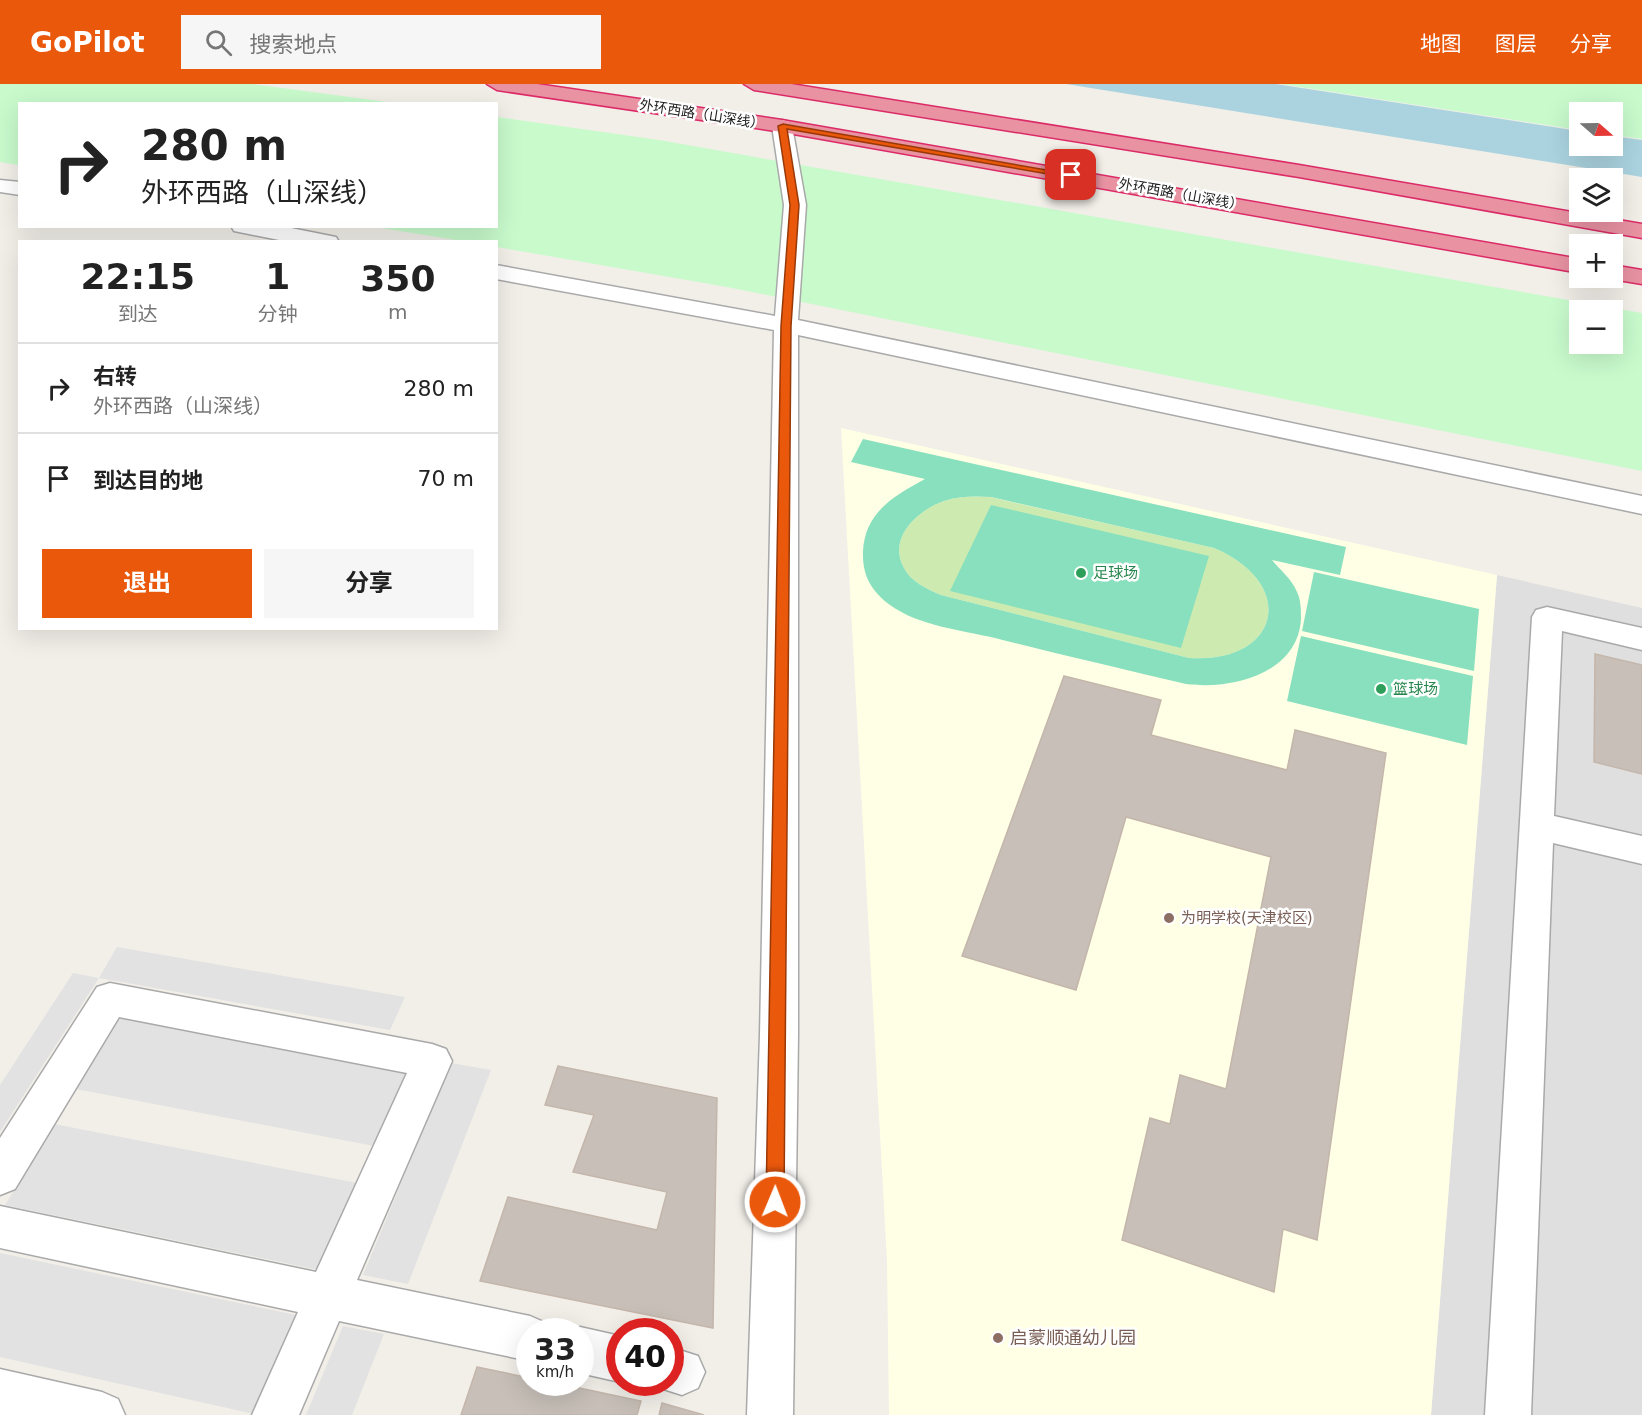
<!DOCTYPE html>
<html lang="zh">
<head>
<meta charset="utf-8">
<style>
  body { margin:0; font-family:"DejaVu Sans","Noto Sans SC",sans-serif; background:#f6f6f6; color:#222; height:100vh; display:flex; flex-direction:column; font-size:22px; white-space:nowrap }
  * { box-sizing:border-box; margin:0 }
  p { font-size:20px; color:#767676 }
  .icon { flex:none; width:33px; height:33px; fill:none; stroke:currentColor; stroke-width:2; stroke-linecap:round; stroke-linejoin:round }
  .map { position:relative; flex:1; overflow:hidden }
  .sheet { position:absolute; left:18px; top:156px; width:480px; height:390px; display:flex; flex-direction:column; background:#fff; border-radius:0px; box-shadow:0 6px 24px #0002 }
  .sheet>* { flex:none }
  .banner { position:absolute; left:18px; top:18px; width:480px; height:126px; border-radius:0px; box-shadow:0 6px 24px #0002; background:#fff; color:#222; overflow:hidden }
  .needle { width:39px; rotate:110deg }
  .controls { position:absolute; left:1569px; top:18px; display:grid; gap:12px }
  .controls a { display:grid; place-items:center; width:54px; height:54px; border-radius:0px; background:#fff; box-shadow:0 6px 24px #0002; font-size:30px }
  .speed { position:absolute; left:516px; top:1234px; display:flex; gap:12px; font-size:30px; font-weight:700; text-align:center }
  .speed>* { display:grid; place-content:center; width:78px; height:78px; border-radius:50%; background:#fff; box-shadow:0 6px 24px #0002; line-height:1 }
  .speed small { font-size:15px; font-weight:400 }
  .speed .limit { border:9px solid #d22; background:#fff; color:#111 }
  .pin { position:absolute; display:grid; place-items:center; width:51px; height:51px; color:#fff; margin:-26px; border-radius:12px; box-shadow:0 3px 9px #0006 }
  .me { position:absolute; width:66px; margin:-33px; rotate:1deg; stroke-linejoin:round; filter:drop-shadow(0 0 4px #0008) }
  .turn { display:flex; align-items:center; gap:21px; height:126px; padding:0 24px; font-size:27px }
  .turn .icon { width:78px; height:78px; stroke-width:2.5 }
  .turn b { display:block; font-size:42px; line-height:51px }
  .eta { display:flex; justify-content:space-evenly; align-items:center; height:102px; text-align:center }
  .eta b { font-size:36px; font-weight:700; line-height:42px }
  .button { display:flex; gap:12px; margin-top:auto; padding:12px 24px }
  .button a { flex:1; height:69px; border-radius:0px; background:#ea580c; color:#fff; font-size:24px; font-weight:700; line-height:69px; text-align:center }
  .button a+a { background:#f6f6f6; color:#222 }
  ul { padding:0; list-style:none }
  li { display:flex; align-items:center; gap:18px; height:90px; padding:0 24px; border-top:2px solid #e0e0e0 }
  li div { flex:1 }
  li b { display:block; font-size:22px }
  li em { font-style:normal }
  header { display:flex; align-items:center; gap:36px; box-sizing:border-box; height:84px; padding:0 30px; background:#ea580c; color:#fff }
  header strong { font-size:28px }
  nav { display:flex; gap:33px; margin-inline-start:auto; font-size:21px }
  .search { width:420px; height:54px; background:#f6f6f6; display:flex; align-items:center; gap:15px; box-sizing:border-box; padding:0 21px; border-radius:0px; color:#767676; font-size:22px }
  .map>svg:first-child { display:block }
  .residential { fill:#e0dfdf }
  .education { fill:#ffffe5 }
  .grass { fill:#cdebb0 }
  .park { fill:#c8facc; fill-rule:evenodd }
  .pitch { fill:#88e0be; fill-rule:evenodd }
  .parking { fill:#e2e2e2 }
  .water { fill:#aad3df }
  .building { fill:#c7bfb8; stroke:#c4b6ab; stroke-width:1.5 }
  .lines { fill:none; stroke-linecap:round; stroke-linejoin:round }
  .minor-casing { stroke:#a9a9a9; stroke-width:3 }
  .highway-casing { stroke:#dc2a67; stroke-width:3 }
  .minor { fill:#fff; fill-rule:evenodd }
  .highway { fill:#e892a2; fill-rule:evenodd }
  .route { fill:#ea580c; stroke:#983908; stroke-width:1.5 }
  .leisure-dot { fill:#2e9e5b; stroke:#fff; stroke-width:2 }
  .education-dot { fill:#8d6e63; stroke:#fff; stroke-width:2 }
  .labels { text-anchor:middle; stroke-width:5; stroke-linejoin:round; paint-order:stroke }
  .far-street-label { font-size:14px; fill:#222; stroke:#fff }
  .leisure-label { font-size:15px; fill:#27864d; stroke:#fff; text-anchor:start }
  .education-label { font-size:15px; fill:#785e54; stroke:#fff; text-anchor:start }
  .near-education-label { font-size:18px; fill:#785e54; stroke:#fff; text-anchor:start }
</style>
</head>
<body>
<header>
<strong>GoPilot</strong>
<div class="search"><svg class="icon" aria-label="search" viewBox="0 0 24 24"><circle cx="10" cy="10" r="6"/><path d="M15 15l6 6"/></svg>搜索地点</div>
<nav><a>地图</a><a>图层</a><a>分享</a></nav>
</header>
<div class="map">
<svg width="1642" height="1331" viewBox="0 0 1642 1331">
  <rect width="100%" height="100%" fill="#f2efe9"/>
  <polygon class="residential" points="1497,491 1642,524 1642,1331 1431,1331"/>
  <polygon class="education" points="841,344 1497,491 1431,1331 889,1331 887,1177"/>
  <path class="grass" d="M990,413l224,51c85,36 66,116 -25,110l-248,-63c-14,-6 -30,-13 -37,-27 -17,-30 14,-58 40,-67 15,-5 31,-5 46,-4z"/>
  <g class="park">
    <polygon points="0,0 252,0 395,19 20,20 19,81 0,78"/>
    <polygon points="1281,0 1642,0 1642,55 1613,51 1612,28 1580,28 1579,46"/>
    <path d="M497,33l162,23 983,173v158l-915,-184 -230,-40 -1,-5 -34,-1 -87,-14 121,-1zM1580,226h32v34h-32z"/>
  </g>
  <g class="pitch">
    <path d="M863,355l483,108 -6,28 -68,-15c8,10 20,19 25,32 4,8 4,18 4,27 -3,55 -70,71 -115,65 -64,-15 -128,-30 -191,-46 -34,-8 -76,-12 -105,-33 -19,-14 -28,-30 -27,-54 2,-39 31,-55 62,-72l-74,-17zM991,413l223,51c85,36 66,116 -25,110l-248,-63c-14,-6 -30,-13 -37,-27 -17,-30 14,-58 40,-67 15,-5 31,-5 47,-4z"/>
    <polygon points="991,421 1209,472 1181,564 950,507"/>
    <polygon points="1314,488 1479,525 1474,587 1302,547"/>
    <polygon points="1301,552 1473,592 1467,661 1287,617"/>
  </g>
  <g class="parking">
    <polygon points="117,863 405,913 390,946 99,894 0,1048 0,1001 73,889 99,894"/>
    <polygon points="120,932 408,985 374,1062 76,1005"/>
    <polygon points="451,979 491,986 408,1200 363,1191"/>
    <polygon points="54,1040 357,1099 319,1186 5,1121"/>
    <polygon points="0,1169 301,1232 258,1331 0,1273"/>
    <polygon points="343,1242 384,1250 352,1331 306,1331"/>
  </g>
  <polygon class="water" points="1066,0 1276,0 1579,47 1580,62 1612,62 1613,52 1642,56 1642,93"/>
  <g class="building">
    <polygon points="1595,570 1642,581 1642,690 1594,678"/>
    <polygon points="1064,592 1161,616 1151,651 1287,686 1295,646 1386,669 1317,1156 1283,1145 1274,1208 1122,1156 1150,1034 1170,1040 1180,991 1226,1005 1271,773 1126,733 1076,906 962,872"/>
    <polygon points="558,982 717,1014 713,1244 480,1197 508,1113 657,1146 667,1108 573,1088 594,1031 545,1021"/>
    <polygon points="477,1283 530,1294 530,1299 556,1299 641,1317 637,1331 461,1331"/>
    <polygon points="662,1319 704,1331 659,1331"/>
  </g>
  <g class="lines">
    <g class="minor-casing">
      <g id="minor">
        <polygon points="782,36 789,38 792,42 806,121 798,236 1642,412 1642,430 798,251 798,951 793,1331 747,1331 760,951 774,246 496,195 496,181 775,232 784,121 772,42 775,38"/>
        <polygon points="0,96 20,98 20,111 0,108"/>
        <polygon points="231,142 281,142 336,153 339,158 289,158 234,147"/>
        <polygon points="1547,523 1642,544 1642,566 1562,547 1554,732 1642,752 1642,780 1553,759 1531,1331 1485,1331 1532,533 1536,526"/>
        <polygon points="110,899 432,960 446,965 452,977 357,1196 530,1232 546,1239 550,1248 530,1248 530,1277 339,1237 299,1331 252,1331 298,1228 0,1164 0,1122 316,1188 407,989 119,933 15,1105 0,1111 0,1054 97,903"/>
        <polygon points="580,1243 620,1252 620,1298 580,1289 580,1248 569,1248"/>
        <polygon points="670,1263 698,1272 705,1288 698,1304 682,1311 654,1302 653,1299 670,1299"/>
        <polygon points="0,1285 102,1308 118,1315 125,1331 0,1331"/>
      </g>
    </g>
    <g class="highway-casing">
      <g id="highway">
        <polygon points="487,0 537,0 782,36 1580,175 1580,189 782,48 497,6"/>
        <polygon points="744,0 791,0 1299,81 1642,140 1642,154 1299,93 754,6"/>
        <polygon points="1612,181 1642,186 1642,200 1606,194 1612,194"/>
      </g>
    </g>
    <use href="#minor" class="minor"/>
    <use href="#highway" class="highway"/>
  </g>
  <polygon class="route" points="783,40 1075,91 1071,94 787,45 799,121 791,242 784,1118 781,1123 775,1126 769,1123 766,1118 781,242 790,121 778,42"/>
  <g class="leisure-dot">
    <circle cx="1081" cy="489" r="6"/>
    <circle cx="1381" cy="605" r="6"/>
  </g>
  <g class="education-dot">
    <circle cx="1169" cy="834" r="6"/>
    <circle cx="998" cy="1254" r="6"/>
  </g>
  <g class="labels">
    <g class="far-street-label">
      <text transform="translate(702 30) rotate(9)" y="5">外环西路（山深线）</text>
      <text transform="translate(1181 110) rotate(10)" y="5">外环西路（山深线）</text>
    </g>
    <g class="leisure-label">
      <text x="1093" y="494">足球场</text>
      <text x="1393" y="610">篮球场</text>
    </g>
    <g class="education-label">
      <text x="1181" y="839">为明学校(天津校区)</text>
    </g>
    <g class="near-education-label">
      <text x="1010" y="1260">启蒙顺通幼儿园</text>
    </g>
  </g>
</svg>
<div class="controls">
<a><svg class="needle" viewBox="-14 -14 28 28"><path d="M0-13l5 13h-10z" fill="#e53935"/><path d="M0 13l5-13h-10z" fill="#767676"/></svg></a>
<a><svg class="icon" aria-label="layers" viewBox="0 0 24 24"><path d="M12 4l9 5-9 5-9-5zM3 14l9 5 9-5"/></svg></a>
<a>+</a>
<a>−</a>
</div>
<div class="speed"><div>33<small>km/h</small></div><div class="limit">40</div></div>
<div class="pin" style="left:1071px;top:91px;background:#d93025"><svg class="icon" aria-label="arrive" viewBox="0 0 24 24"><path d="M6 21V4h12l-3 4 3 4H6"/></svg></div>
<svg class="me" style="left:775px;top:1118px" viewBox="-20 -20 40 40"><circle r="17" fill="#ea580c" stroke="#fff" stroke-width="3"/><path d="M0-11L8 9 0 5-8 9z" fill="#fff"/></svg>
<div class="banner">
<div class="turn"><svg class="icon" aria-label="right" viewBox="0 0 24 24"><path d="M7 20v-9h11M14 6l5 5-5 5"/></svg><div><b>280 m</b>外环西路（山深线）</div></div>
</div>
<section class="sheet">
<div class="eta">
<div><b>22:15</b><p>到达</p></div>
<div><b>1</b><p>分钟</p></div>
<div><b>350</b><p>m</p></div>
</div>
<ul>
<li><svg class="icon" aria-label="right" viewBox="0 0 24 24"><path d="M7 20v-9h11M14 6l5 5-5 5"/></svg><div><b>右转</b><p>外环西路（山深线）</p></div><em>280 m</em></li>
<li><svg class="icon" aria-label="arrive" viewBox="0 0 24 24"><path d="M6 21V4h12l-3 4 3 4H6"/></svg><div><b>到达目的地</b></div><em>70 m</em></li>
</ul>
<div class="button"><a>退出</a><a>分享</a></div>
</section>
</div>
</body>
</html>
